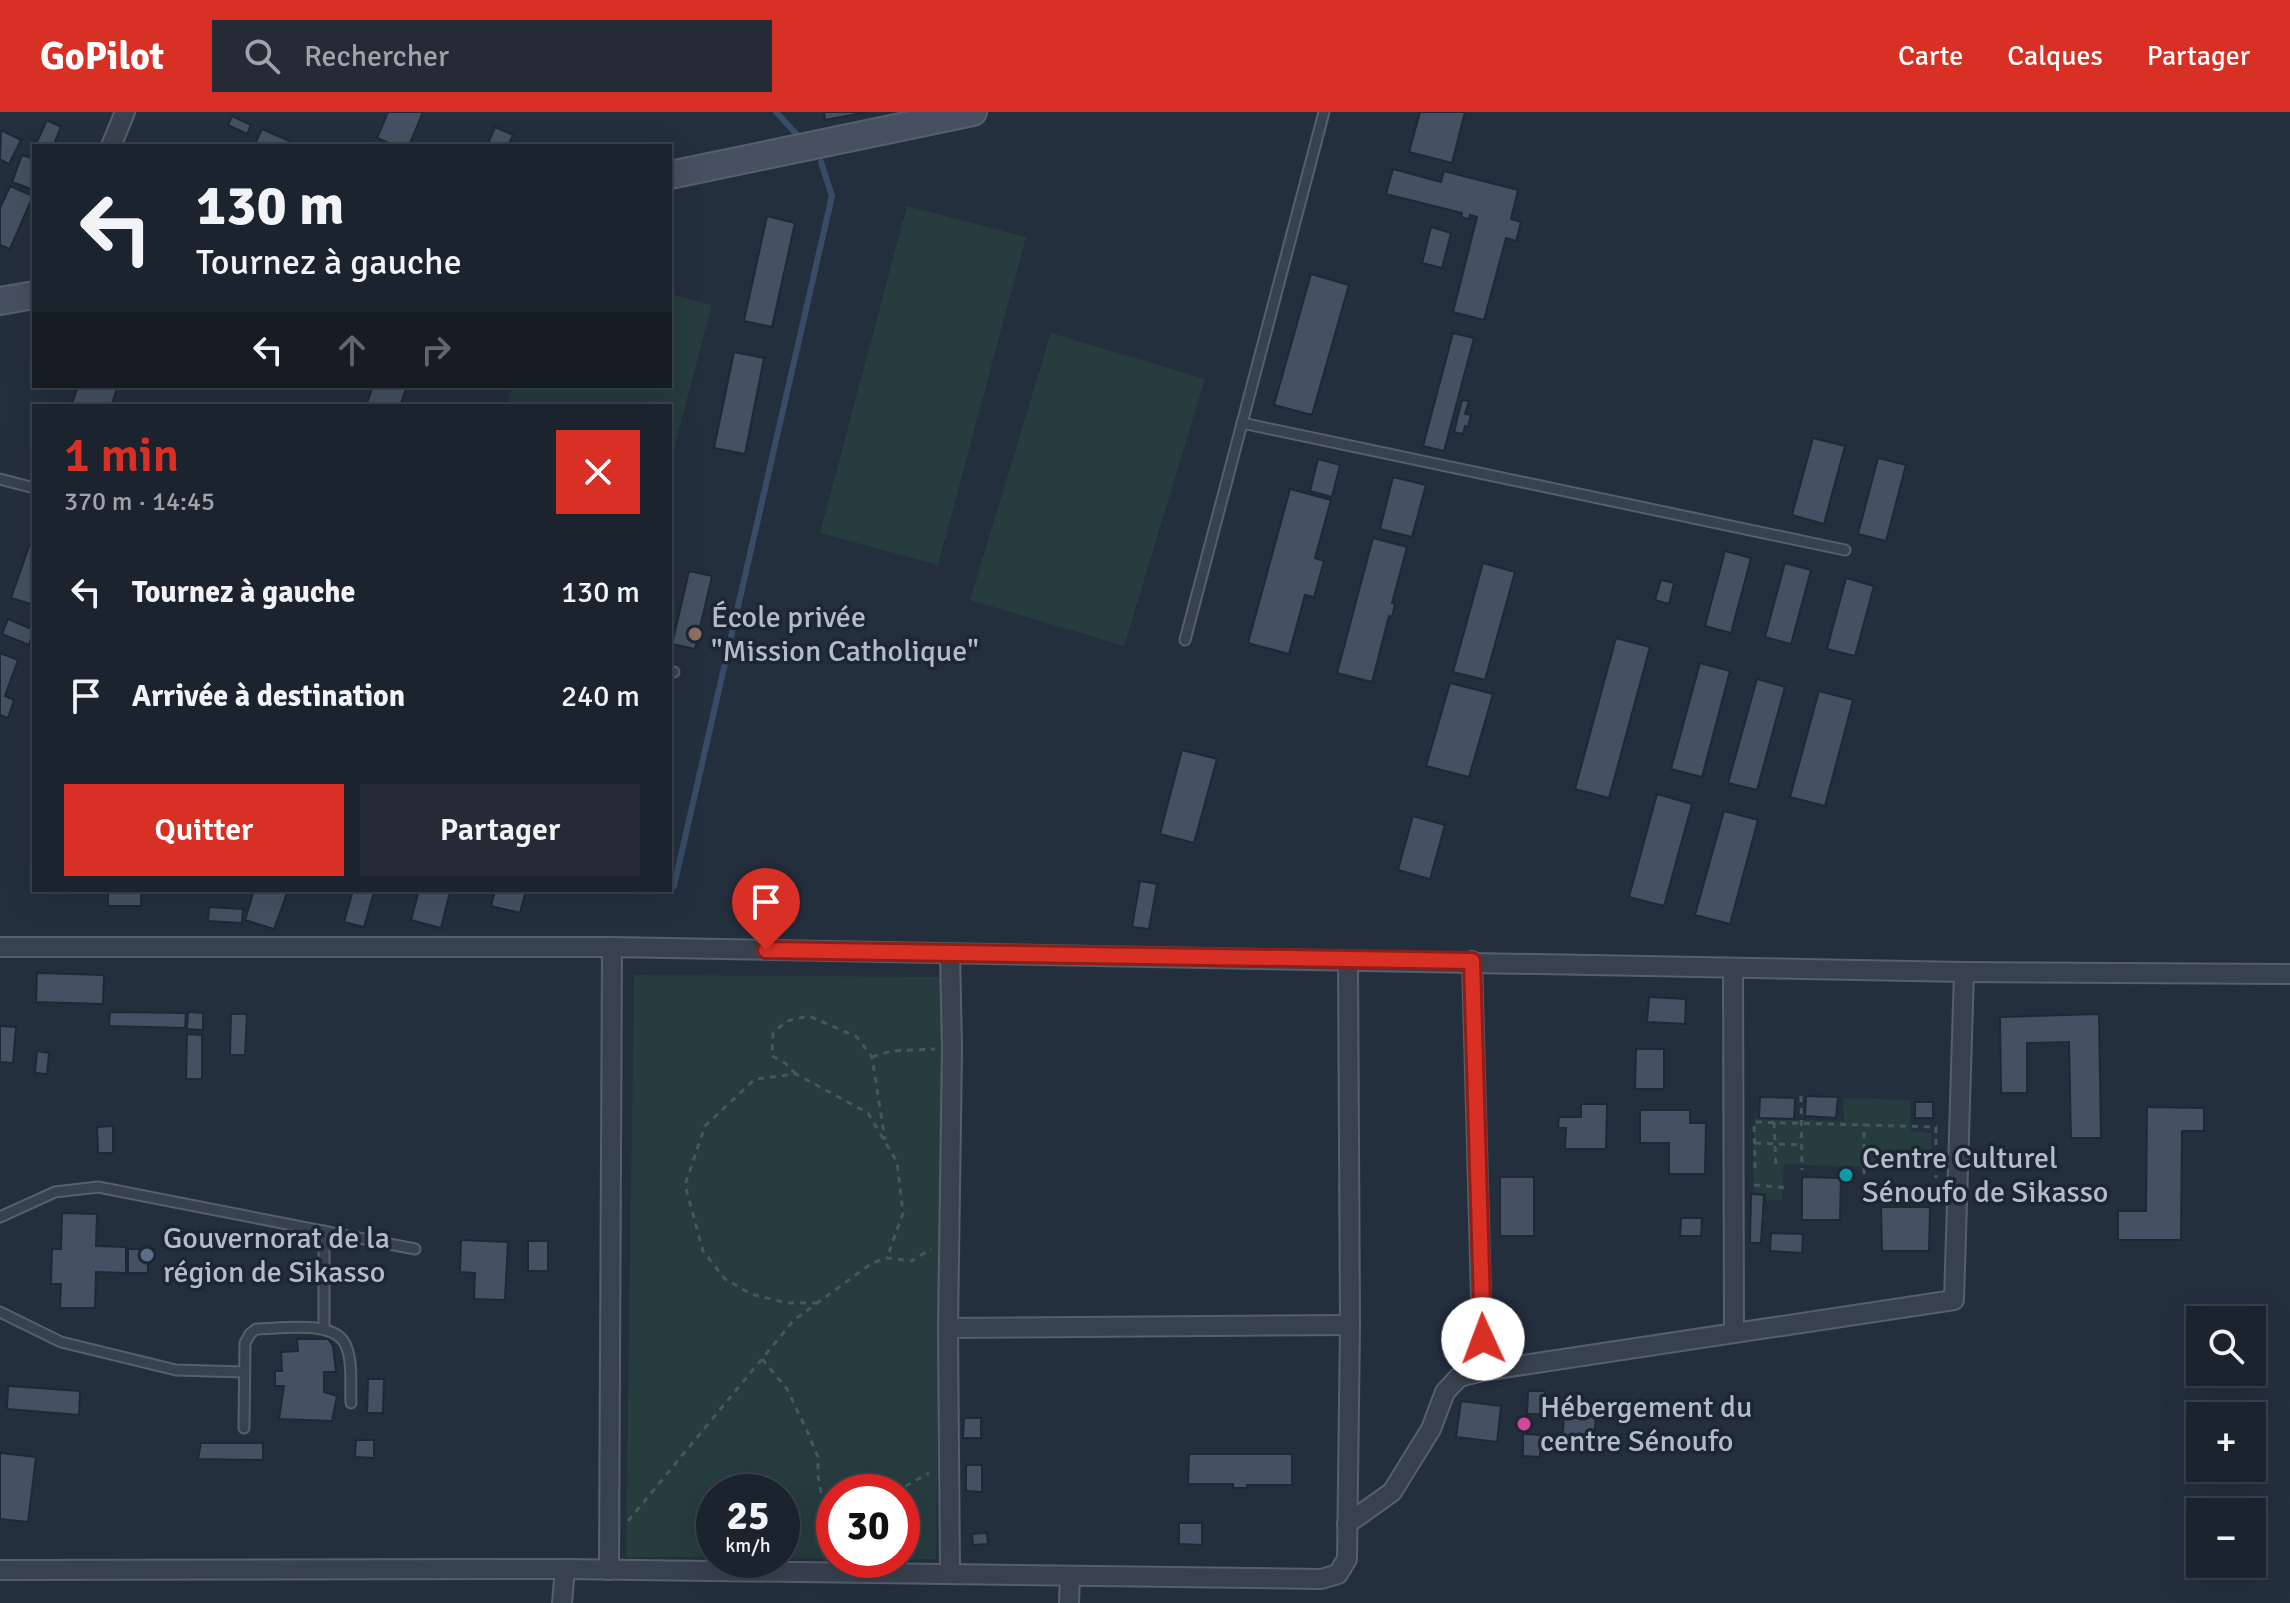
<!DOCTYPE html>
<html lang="fr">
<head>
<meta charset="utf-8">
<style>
  body { margin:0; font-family:Signika,sans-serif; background:#242b36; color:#f1f3f6; height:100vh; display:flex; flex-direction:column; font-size:30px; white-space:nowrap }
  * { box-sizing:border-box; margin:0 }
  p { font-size:26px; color:#a0a4aa }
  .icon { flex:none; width:44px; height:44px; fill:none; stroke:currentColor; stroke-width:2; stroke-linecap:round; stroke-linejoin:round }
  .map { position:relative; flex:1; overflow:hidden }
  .drawer { position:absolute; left:32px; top:292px; width:640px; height:488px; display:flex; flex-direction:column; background:#1b232e; border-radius:0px; box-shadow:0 8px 32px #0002,0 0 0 2px #39404a }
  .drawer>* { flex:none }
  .top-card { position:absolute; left:32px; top:32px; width:640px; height:244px; border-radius:0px; box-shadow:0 8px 32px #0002,0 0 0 2px #39404a; background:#1b232e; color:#f1f3f6; overflow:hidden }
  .controls { position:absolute; left:2186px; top:1194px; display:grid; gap:16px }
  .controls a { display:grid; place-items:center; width:80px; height:80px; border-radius:0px; background:#1b232e; box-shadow:0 8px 32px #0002,0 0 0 2px #39404a; font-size:40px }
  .speed { position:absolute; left:696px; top:1362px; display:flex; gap:16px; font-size:40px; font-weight:700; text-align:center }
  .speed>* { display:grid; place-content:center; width:104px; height:104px; border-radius:50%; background:#1b232e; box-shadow:0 8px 32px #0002,0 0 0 2px #39404a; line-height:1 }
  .speed small { font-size:20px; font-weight:400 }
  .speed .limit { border:12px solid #d22; background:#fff; color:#111 }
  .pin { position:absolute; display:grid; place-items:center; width:68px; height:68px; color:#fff; margin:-82px -34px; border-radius:50% 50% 50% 0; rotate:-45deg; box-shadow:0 0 8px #0007 }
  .pin .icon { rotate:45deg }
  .me { position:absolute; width:88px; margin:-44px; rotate:358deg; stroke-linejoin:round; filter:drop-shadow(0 0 6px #0008) }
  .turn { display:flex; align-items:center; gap:28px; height:168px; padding:0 32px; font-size:36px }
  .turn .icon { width:104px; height:104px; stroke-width:2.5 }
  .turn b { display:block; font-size:56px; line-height:68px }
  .lanes { display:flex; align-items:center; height:76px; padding:0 32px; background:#0003; justify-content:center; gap:40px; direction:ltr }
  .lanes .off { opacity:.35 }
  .round { display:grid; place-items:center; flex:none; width:84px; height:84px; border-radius:0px; background:#242b36 }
  .head { display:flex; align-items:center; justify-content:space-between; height:136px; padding:0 32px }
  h1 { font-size:48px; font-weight:600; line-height:60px; color:#d93025 }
  .primary-button { display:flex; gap:16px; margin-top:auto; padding:16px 32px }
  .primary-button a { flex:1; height:92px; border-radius:0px; background:#d93025; color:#fff; font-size:32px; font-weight:600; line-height:92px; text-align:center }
  .primary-button a+a { background:#242b36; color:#f1f3f6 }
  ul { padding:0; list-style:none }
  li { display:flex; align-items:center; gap:24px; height:104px; padding:0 32px }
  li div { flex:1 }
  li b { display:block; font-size:30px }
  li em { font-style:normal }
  header { display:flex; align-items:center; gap:48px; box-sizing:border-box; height:112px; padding:0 40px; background:#d93025; color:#fff }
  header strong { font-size:38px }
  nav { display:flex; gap:44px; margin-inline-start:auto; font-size:28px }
  .search { width:560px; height:72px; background:#242b36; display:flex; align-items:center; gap:20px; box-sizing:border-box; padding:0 28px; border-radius:0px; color:#a0a4aa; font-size:30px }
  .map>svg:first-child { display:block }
  .green { fill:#263c3f }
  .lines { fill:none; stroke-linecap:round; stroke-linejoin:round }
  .stream { stroke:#394c67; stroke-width:6 }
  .building { fill:#455162; stroke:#1f2835; stroke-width:2 }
  .service-casing { stroke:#565f6c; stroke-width:13 }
  .minor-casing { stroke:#565f6c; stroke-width:22 }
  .secondary-casing { stroke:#565f6c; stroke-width:30 }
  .path { stroke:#44595c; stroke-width:3; stroke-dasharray:6 6; stroke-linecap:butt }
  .service { stroke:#38414e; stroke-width:9 }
  .minor { stroke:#38414e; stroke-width:18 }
  .secondary { stroke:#465061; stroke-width:26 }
  .route-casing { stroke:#8d1f18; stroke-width:20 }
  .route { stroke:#d93025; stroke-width:14 }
  .education-dot { fill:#8d6e63; stroke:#1d2633; stroke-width:3 }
  .culture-dot { fill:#0f9aa8; stroke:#1d2633; stroke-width:3 }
  .service-dot { fill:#5c6f8a; stroke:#1d2633; stroke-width:3 }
  .hotel-dot { fill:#d1479c; stroke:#1d2633; stroke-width:3 }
  .labels { text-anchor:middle; stroke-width:7; stroke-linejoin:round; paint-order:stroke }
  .poi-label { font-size:30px; fill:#b4bcc9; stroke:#1d2633; text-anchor:start }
</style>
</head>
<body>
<header>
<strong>GoPilot</strong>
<div class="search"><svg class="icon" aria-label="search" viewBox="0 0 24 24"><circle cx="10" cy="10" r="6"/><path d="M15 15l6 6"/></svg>Rechercher</div>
<nav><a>Carte</a><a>Calques</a><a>Partager</a></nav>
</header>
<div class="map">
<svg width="2290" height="1491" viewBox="0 0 2290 1491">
  <rect width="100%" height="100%" fill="#242f3e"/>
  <g class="green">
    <polygon points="907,94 1026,125 938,453 820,421"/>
    <polygon points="670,182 712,193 670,352 670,294 507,294 512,274 670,274"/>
    <polygon points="1051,221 1205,267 1124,534 970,488"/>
    <polygon points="634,863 944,865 936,1447 902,1447 902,1380 834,1380 834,1446 782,1446 782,1380 714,1380 714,1445 626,1445"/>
    <polygon points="1843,986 1910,988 1911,1019 1931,1021 1932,1058 1784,1052 1782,1088 1767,1088 1766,1082 1753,1080 1754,1007 1844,1009"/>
  </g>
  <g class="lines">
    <g class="stream">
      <polyline points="776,0 799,25"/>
      <polyline points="674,774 832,84 821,50"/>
    </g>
  </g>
  <g class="building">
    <polygon points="388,0 423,0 409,34 395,34 377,26"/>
    <polygon points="824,0 867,0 825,8"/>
    <polygon points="1420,0 1465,0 1452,51 1409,40"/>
    <polygon points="232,4 251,13 247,22 228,13"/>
    <polygon points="47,8 61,15 53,34 35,34"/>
    <polygon points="495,15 513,23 508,34 487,34"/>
    <polygon points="262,17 294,31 293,34 254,34"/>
    <polygon points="1,18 21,28 9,52 0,47"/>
    <polygon points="22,43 34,47 34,78 12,70"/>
    <polygon points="1393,57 1441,70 1444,59 1518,78 1511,107 1521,110 1516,129 1506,126 1484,208 1453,200 1477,105 1470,103 1469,107 1461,105 1462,101 1386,82"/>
    <polygon points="10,74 33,84 10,137 0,133 0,96"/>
    <polygon points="767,104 795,111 772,215 744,209"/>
    <polygon points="1431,115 1451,121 1442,156 1422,151"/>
    <polygon points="1311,162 1349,173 1312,303 1274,293"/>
    <polygon points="1453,221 1474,226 1444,339 1423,334"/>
    <polygon points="734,240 764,246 745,342 714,336"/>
    <polygon points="78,274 118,274 111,294 71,294"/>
    <polygon points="373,274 407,274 400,294 366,294"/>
    <polygon points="1462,288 1469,289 1465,302 1471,303 1468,315 1465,314 1463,322 1454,320"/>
    <polygon points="1813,326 1845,334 1824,412 1792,403"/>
    <polygon points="1878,346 1906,353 1886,429 1858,422"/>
    <polygon points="1318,347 1340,353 1332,385 1310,379"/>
    <polygon points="1393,365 1426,373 1412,425 1380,417"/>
    <polygon points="1290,377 1331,388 1315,446 1324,449 1314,485 1305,483 1289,542 1248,531"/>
    <polygon points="34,420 34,493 11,486"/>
    <polygon points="1373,426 1407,435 1392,491 1395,492 1392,505 1389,504 1372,570 1337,561"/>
    <polygon points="1725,439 1751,446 1731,521 1705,514"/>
    <polygon points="1483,451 1515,460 1485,568 1453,560"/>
    <polygon points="1785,451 1811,458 1791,532 1765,525"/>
    <polygon points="689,459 712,464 695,537 672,532"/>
    <polygon points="1846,466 1874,474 1855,544 1827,537"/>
    <polygon points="1661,468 1674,471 1669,492 1655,488"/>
    <polygon points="8,507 34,518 29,533 2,522"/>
    <polygon points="1616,526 1650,535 1609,686 1575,677"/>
    <polygon points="0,541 18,548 5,584 14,588 8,606 0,603"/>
    <polygon points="1700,551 1730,559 1702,665 1671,657"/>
    <polygon points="1757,567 1785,575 1757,678 1728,671"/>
    <polygon points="1450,571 1493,582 1469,665 1426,654"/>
    <polygon points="1819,579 1853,588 1825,694 1790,685"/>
    <polygon points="1182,638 1217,647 1194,731 1160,722"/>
    <polygon points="1657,682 1692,692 1664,794 1629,785"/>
    <polygon points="1724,699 1758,708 1730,812 1695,803"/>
    <polygon points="1413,704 1445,713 1430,767 1398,758"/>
    <polygon points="1140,769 1157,772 1149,817 1132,815"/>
    <rect x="108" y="778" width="33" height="16"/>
    <polygon points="254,778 288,778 274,817 245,808"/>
    <polygon points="353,778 374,780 364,815 344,810"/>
    <polygon points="419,778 450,780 441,816 411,808"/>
    <polygon points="495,778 526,778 520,801 491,794"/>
    <polygon points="209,795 243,797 242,811 208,809"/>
    <polygon points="37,861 104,863 103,892 36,890"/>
    <polygon points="1649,885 1686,887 1685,912 1647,910"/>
    <polygon points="110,900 186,901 185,916 109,914"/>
    <polygon points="188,900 203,901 203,918 187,917"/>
    <polygon points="231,902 247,902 245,943 230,943"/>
    <polygon points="2099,902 2101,1026 2071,1026 2069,930 2027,931 2027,981 2001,981 2000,905"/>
    <polygon points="0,914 16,915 13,951 0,950"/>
    <polygon points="187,922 202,923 202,967 186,967"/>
    <polygon points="1636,937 1664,937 1664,977 1635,977"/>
    <polygon points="37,939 49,941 47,962 35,961"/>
    <polygon points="1806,984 1838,985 1836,1006 1805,1004"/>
    <polygon points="1760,985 1795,986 1794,1007 1759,1006"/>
    <rect x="1915" y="990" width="18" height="16"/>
    <polygon points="1581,992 1607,992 1606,1037 1565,1037 1566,1016 1558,1016 1559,1005 1581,1005"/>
    <polygon points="2147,995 2204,996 2204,1019 2182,1019 2181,1128 2118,1128 2118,1099 2146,1099"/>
    <polygon points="1640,998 1690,998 1690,1011 1706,1011 1705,1062 1669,1062 1669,1031 1640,1031"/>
    <polygon points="113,1014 113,1041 98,1041 97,1015"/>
    <rect x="1500" y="1065" width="34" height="59"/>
    <polygon points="1802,1065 1841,1066 1840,1108 1802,1108"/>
    <polygon points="1751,1082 1764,1083 1761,1131 1750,1131"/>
    <polygon points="1881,1095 1930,1095 1929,1139 1882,1139"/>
    <polygon points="62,1101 97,1102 96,1134 126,1135 126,1161 96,1160 95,1196 60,1196 61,1172 51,1172 52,1137 61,1137"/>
    <polygon points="1681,1106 1702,1106 1701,1124 1680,1124"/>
    <polygon points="1771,1121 1803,1122 1802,1141 1770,1139"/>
    <polygon points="461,1128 508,1130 505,1188 474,1187 475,1161 460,1160"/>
    <rect x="528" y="1129" width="20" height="30"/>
    <rect x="128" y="1137" width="20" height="24"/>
    <polygon points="297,1227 328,1227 333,1234 336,1260 324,1260 324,1280 337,1284 332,1309 279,1307 284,1274 275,1274 275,1259 282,1259 281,1240 298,1239"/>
    <polygon points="368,1267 384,1267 383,1301 367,1301"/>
    <polygon points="8,1274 80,1279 79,1303 7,1297"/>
    <polygon points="1528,1279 1545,1279 1545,1302 1527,1302"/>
    <polygon points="1461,1289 1501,1294 1497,1330 1456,1325"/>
    <polygon points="1564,1303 1596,1305 1593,1336 1562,1334"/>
    <polygon points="964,1306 981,1306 981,1326 963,1326"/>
    <polygon points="1523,1322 1541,1323 1540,1345 1523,1344"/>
    <polygon points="356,1328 374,1328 374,1346 355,1345"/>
    <polygon points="201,1331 263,1331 263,1348 198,1347"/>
    <polygon points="0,1341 36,1345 28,1410 0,1407"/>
    <polygon points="1189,1342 1292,1342 1292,1373 1247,1373 1247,1376 1233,1376 1233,1372 1188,1372"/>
    <polygon points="966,1353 982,1353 982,1380 966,1379"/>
    <polygon points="1179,1411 1202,1411 1202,1433 1179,1432"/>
    <polygon points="987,1421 988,1432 973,1433 972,1422"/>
  </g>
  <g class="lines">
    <g class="service-casing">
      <g id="service">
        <polyline points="1242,311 1845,438"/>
        <polyline points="0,367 34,376"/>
        <polyline points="1185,528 1324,0"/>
        <polyline points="670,559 674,560"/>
        <polyline points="0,1105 55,1080 98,1075 415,1137"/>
        <polyline points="0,1200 61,1230 176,1258 244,1260"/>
        <polyline points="324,1216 324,1119"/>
        <path d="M244,1316l1,-85 5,-9 6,-5c24,0 80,-10 90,17 7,16 4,40 5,57"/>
      </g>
    </g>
    <g class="minor-casing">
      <g id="minor">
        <polyline points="111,34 125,0"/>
        <polyline points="0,835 612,835 1964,860 2290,862"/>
        <polyline points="1472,849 1483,1259"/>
        <polyline points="1733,856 1734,1221"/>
        <polyline points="948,1216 1350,1213"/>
        <polyline points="1347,1412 1392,1380 1431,1317 1445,1280 1459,1265 1483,1259 1954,1188 1964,860"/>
        <polyline points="0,1458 565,1457 1321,1467 1338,1462 1347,1447 1350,1213 1348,848"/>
        <polyline points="609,1458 612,835"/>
        <polyline points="950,1462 948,1216 952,936 950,842"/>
        <polyline points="562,1491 565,1457"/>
        <polyline points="1069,1491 1070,1464"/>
      </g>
    </g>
    <g class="secondary-casing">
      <g id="secondary">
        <polyline points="670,63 973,0"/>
        <polyline points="0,189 34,183"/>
      </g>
    </g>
    <g class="path">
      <polyline points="872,945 891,939 935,937"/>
      <polyline points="796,962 785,951 772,944 773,921 787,909 809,904 857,925 872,945 885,1028"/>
      <polyline points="1801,984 1802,1058"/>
      <polyline points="1774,1010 1776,1057"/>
      <polyline points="1755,1031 1802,1033"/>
      <polyline points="1755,1056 1754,1010 1936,1015 1936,1066"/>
      <polyline points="1864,1062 1864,1012"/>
      <polyline points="1754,1073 1790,1076"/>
      <polyline points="818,1191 787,1191 751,1182 725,1167 703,1139 685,1073 705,1014 755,967 796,962 868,1001 897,1050 903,1101 887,1146"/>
      <polyline points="762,1247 787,1277 808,1321 818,1345 818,1364 822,1386 834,1391"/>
      <polyline points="895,1380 929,1361"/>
      <polyline points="628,1409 794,1208 872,1151 887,1146 912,1149 931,1137"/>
    </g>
    <use href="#service" class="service"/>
    <use href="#minor" class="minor"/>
    <use href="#secondary" class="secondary"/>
  </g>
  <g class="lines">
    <g class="route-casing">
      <polyline id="route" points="766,838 1472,849 1483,1227"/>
    </g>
    <use href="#route" class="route"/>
  </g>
  <circle class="education-dot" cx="695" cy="522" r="8"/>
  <circle class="culture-dot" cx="1846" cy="1063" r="8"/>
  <circle class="service-dot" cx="147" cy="1143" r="8"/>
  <circle class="hotel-dot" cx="1524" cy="1312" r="8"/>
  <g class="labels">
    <g class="poi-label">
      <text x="711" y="515">École privée<tspan x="711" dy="34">"Mission Catholique"</tspan></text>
      <text x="1862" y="1056">Centre Culturel<tspan x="1862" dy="34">Sénoufo de Sikasso</tspan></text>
      <text x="163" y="1136">Gouvernorat de la<tspan x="163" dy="34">région de Sikasso</tspan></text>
      <text x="1540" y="1305">Hébergement du<tspan x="1540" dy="34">centre Sénoufo</tspan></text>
    </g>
  </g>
</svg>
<div class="controls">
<a><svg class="icon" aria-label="search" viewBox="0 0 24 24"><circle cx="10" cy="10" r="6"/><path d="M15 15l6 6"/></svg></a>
<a>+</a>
<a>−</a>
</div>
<div class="speed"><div>25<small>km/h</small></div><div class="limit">30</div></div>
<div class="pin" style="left:766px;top:838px;background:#d93025"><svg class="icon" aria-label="arrive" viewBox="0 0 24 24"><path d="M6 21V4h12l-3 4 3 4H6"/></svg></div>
<svg class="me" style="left:1483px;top:1227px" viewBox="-20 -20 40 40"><circle r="19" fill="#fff"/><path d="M0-13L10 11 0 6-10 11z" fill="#d93025"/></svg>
<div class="top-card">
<div class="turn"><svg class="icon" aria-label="left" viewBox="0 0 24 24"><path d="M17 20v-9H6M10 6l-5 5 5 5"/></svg><div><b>130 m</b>Tournez à gauche</div></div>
<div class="lanes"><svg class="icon" aria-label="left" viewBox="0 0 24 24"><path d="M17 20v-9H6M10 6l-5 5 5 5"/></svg><svg class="icon off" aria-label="ahead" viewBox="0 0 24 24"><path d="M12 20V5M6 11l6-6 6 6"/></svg><svg class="icon off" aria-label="right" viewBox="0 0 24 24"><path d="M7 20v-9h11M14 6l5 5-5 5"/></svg></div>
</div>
<section class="drawer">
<div class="head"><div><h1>1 min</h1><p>370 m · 14:45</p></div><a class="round" style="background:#d93025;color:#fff"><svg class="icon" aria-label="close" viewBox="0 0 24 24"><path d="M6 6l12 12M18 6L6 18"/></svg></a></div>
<ul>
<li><svg class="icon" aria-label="left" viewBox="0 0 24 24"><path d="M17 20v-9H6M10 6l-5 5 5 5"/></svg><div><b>Tournez à gauche</b></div><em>130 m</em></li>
<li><svg class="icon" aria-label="arrive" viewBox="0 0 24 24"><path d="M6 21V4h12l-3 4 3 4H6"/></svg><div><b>Arrivée à destination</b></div><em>240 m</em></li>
</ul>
<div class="primary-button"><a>Quitter</a><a>Partager</a></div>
</section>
</div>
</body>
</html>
